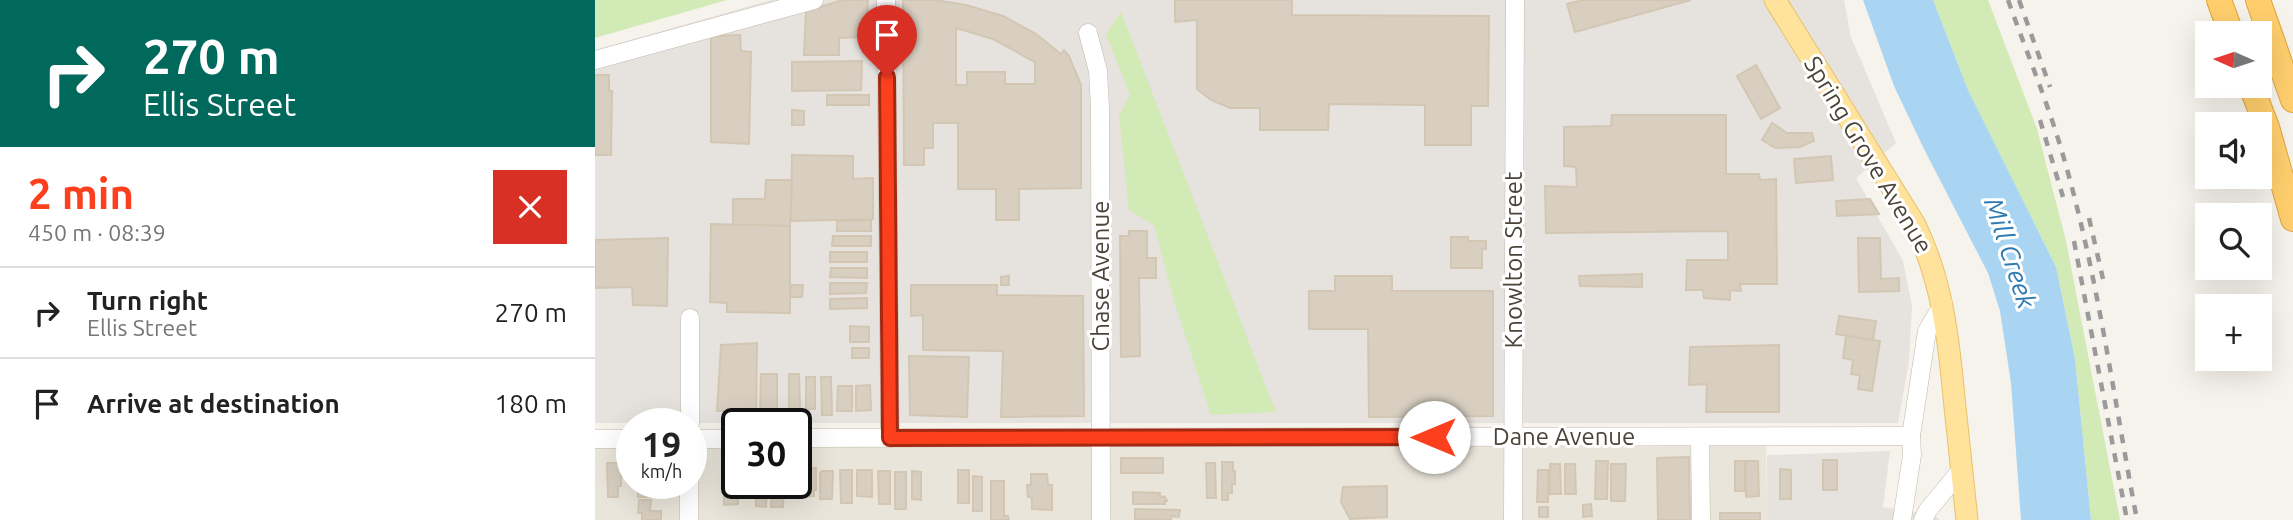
<!DOCTYPE html>
<html lang="en">
<head>
<meta charset="utf-8">
<style>
  body { margin:0; font-family:Ubuntu,sans-serif; background:#f6f6f6; color:#222; height:100vh; display:flex; flex-direction:column; font-size:26px; white-space:nowrap }
  * { box-sizing:border-box; margin:0 }
  p { font-size:23px; color:#767676 }
  .icon { flex:none; width:38px; height:38px; fill:none; stroke:currentColor; stroke-width:2; stroke-linecap:round; stroke-linejoin:round }
  .map { position:relative; flex:1; overflow:hidden }
  .side { display:flex; flex-direction:column; background:#fff; width:595px }
  .side>* { flex:none }
  .hud { background:#00695c; color:#fff; overflow:hidden }
  .needle { width:46px; rotate:273deg }
  .tools { position:absolute; left:1600px; top:21px; display:grid; gap:14px }
  .tools a { display:grid; place-items:center; width:77px; height:77px; border-radius:0px; background:#fff; box-shadow:0 7px 28px #0002; font-size:35px }
  .speed { position:absolute; left:21px; top:408px; display:flex; gap:14px; font-size:35px; font-weight:700; text-align:center }
  .speed>* { display:grid; place-content:center; width:91px; height:91px; border-radius:50%; background:#fff; box-shadow:0 7px 28px #0002; line-height:1 }
  .speed small { font-size:18px; font-weight:400 }
  .speed .limit { border:4px solid #111; border-radius:10px; background:#fff; color:#111 }
  .pin { position:absolute; display:grid; place-items:center; width:60px; height:60px; color:#fff; margin:-72px -30px; border-radius:50% 50% 50% 0; rotate:-45deg; box-shadow:0 0 7px #0007 }
  .pin .icon { rotate:45deg }
  .me { position:absolute; width:77px; margin:-38px; rotate:270deg; stroke-linejoin:round; filter:drop-shadow(0 0 5px #0008) }
  .turn { display:flex; align-items:center; gap:24px; height:147px; padding:0 28px; font-size:32px }
  .turn .icon { width:91px; height:91px; stroke-width:2.5 }
  .turn b { display:block; font-size:49px; line-height:60px }
  .round { display:grid; place-items:center; flex:none; width:74px; height:74px; border-radius:0px; background:#f6f6f6 }
  .head { display:flex; align-items:center; justify-content:space-between; height:119px; padding:0 28px }
  h1 { font-size:42px; font-weight:600; line-height:52px; color:#fc3f1d }
  ul { padding:0; list-style:none }
  li { display:flex; align-items:center; gap:21px; height:91px; padding:0 28px; border-top:2px solid #e0e0e0 }
  li div { flex:1 }
  li b { display:block; font-size:26px }
  li em { font-style:normal }
  main { display:flex; flex:1; min-height:0 }
  .map>svg:first-child { display:block }
  .residential { fill:#eae5da }
  .industrial { fill:#e6e2dd }
  .green { fill:#d2eab5 }
  .water { fill:#a9d4f2 }
  .building { fill:#d8cfc1; stroke:#d3c7b4; stroke-width:2; fill-rule:evenodd }
  .lines { fill:none; stroke-linecap:round; stroke-linejoin:round }
  .minor-casing { stroke:#c2bbae; stroke-width:19 }
  .major-casing { stroke:#e6c16a; stroke-width:23 }
  .highway-casing { stroke:#e0a43c; stroke-width:26 }
  .minor { stroke:#fff; stroke-width:18 }
  .major { stroke:#ffe39c; stroke-width:21 }
  .highway { stroke:#ffcf6e; stroke-width:24 }
  .rail { stroke:#9a9a9a; stroke-width:4.5; stroke-dasharray:9 9; stroke-linecap:butt }
  .route-casing { stroke:#a42913; stroke-width:18 }
  .route { stroke:#fc3f1d; stroke-width:12 }
  .labels { text-anchor:middle; stroke-width:6; stroke-linejoin:round; paint-order:stroke }
  .street-label { font-size:24px; fill:#4b4439; stroke:#fff }
  .water-label { font-size:26px; font-style:italic; fill:#2e7ab2; stroke:#fff }
</style>
</head>
<body>
<main>
<section class="side">
<div class="hud">
<div class="turn"><svg class="icon" aria-label="right" viewBox="0 0 24 24"><path d="M7 20v-9h11M14 6l5 5-5 5"/></svg><div><b>270 m</b>Ellis Street</div></div>
</div>
<div class="head"><div><h1>2 min</h1><p>450 m · 08:39</p></div><a class="round" style="background:#d93025;color:#fff"><svg class="icon" aria-label="close" viewBox="0 0 24 24"><path d="M6 6l12 12M18 6L6 18"/></svg></a></div>
<ul>
<li><svg class="icon" aria-label="right" viewBox="0 0 24 24"><path d="M7 20v-9h11M14 6l5 5-5 5"/></svg><div><b>Turn right</b><p>Ellis Street</p></div><em>270 m</em></li>
<li><svg class="icon" aria-label="arrive" viewBox="0 0 24 24"><path d="M6 21V4h12l-3 4 3 4H6"/></svg><div><b>Arrive at destination</b></div><em>180 m</em></li>
</ul>
</section>
<div class="map">
<svg width="1698" height="520" viewBox="0 0 1698 520">
  <rect width="100%" height="100%" fill="#f6f3ec"/>
  <polygon class="residential" points="1171,437 1172,520 0,520 0,439 37,439 37,483 96,483 96,439 142,439 142,483 201,483 201,438"/>
  <g class="industrial">
    <polygon points="176,0 1249,0 1256,37 1301,143 1261,178 1308,261 1317,306 1314,361 1303,423 0,423 0,50"/>
    <polygon points="1295,451 1288,507 1339,515 1345,520 1172,520 1172,455"/>
  </g>
  <g class="green">
    <polygon points="0,0 132,0 0,38"/>
    <polygon points="1338,0 1393,0 1442,129 1471,241 1525,520 1496,520 1480,359 1461,267 1373,90"/>
    <polygon points="526,12 681,412 616,415 579,301 559,225 534,210 524,116 535,95 511,34"/>
  </g>
  <polygon class="water" points="1268,0 1338,0 1373,90 1461,267 1480,359 1496,520 1426,520 1416,383 1405,311 1393,273 1329,149 1299,86"/>
  <g class="building">
    <polygon points="248,0 273,0 271,37 244,38 244,55 209,55 211,11"/>
    <path d="M308,0h32l31,5 37,11 33,18 25,20 3,-4 5,6 12,29v103l-62,1v31h-23v-31h-38v-66h-25v25h-9v17h-20zM361,28l37,11 42,23v22h-30v-12h-38v13h-11z"/>
    <polygon points="580,0 697,0 697,15 894,16 893,106 876,106 876,145 830,145 830,105 734,104 733,130 665,130 665,108 635,108 616,100 602,89 602,20 580,22"/>
    <polygon points="988,0 1096,0 980,32 972,4"/>
    <polygon points="145,35 146,51 156,52 154,144 116,142 116,36"/>
    <polygon points="267,61 266,90 197,91 197,62"/>
    <polygon points="1161,65 1185,108 1166,119 1142,76"/>
    <polygon points="0,75 14,75 14,91 17,91 16,155 0,155"/>
    <rect x="232" y="95" width="42" height="10"/>
    <polygon points="197,110 209,111 209,125 197,125"/>
    <polygon points="1017,115 1131,115 1131,174 1164,174 1165,180 1181,179 1182,284 1145,284 1146,291 1135,290 1135,300 1109,298 1108,290 1091,290 1092,260 1133,260 1133,231 951,233 950,186 982,187 981,167 969,166 969,127 1016,126"/>
    <polygon points="1177,123 1192,133 1217,133 1219,141 1205,147 1180,148 1167,140"/>
    <polygon points="197,155 258,156 258,179 278,178 278,219 196,221"/>
    <polygon points="1236,156 1238,180 1201,183 1199,159"/>
    <polygon points="171,180 197,180 195,226 138,225 138,199 170,199"/>
    <polygon points="1275,199 1284,214 1242,216 1241,201"/>
    <polygon points="276,220 276,231 242,231 242,221"/>
    <polygon points="116,224 195,226 195,313 132,312 132,303 115,302"/>
    <polygon points="534,231 552,231 552,258 561,258 561,278 544,278 545,356 526,357 525,236 534,236"/>
    <polygon points="238,236 276,236 276,246 237,246"/>
    <polygon points="856,237 873,237 873,241 891,241 891,249 887,249 887,268 856,268"/>
    <polygon points="73,238 72,306 38,305 37,287 0,288 0,240"/>
    <polygon points="1263,238 1285,238 1286,279 1304,278 1304,291 1264,292"/>
    <rect x="235" y="252" width="37" height="10"/>
    <polygon points="236,268 272,268 272,278 235,277"/>
    <polygon points="1047,274 1047,287 985,286 984,276"/>
    <polygon points="414,276 414,285 406,285 406,277"/>
    <polygon points="740,276 797,276 797,291 898,291 898,416 774,417 773,329 714,329 714,291 740,291"/>
    <polygon points="235,283 272,283 271,293 235,294"/>
    <polygon points="196,285 208,285 207,297 195,297"/>
    <polygon points="316,285 402,285 402,295 488,296 489,416 406,417 408,351 328,350 328,315 316,316"/>
    <polygon points="272,298 272,308 235,309 235,299"/>
    <polygon points="1244,316 1281,321 1278,340 1241,334"/>
    <polygon points="255,326 274,327 274,342 255,342"/>
    <polygon points="1251,336 1285,341 1277,391 1263,389 1265,375 1256,374 1258,360 1248,358"/>
    <polygon points="162,343 161,411 122,411 126,345"/>
    <polygon points="1184,345 1184,412 1111,412 1112,384 1094,385 1095,347"/>
    <rect x="257" y="348" width="17" height="10"/>
    <polygon points="314,356 374,357 372,417 315,415"/>
    <polygon points="166,374 182,374 182,414 165,414"/>
    <polygon points="194,374 204,374 205,409 194,409"/>
    <rect x="211" y="377" width="9" height="32"/>
    <polygon points="226,377 236,377 237,415 227,415"/>
    <polygon points="275,385 276,410 261,411 261,386"/>
    <polygon points="243,386 257,386 257,411 242,411"/>
    <polygon points="1094,457 1095,520 1063,520 1062,458"/>
    <rect x="526" y="458" width="42" height="15"/>
    <rect x="1228" y="460" width="14" height="30"/>
    <polygon points="1001,461 1013,461 1012,499 1000,499"/>
    <rect x="1140" y="461" width="10" height="30"/>
    <polygon points="1151,461 1163,461 1164,496 1151,497"/>
    <polygon points="627,462 638,462 638,471 640,471 640,484 637,484 637,493 633,493 633,500 627,500"/>
    <polygon points="12,463 26,463 26,486 23,486 23,497 13,497"/>
    <polygon points="611,463 620,463 621,498 612,498"/>
    <polygon points="955,464 965,464 966,494 955,494"/>
    <polygon points="970,464 980,464 981,494 970,494"/>
    <polygon points="1016,464 1031,464 1030,501 1016,501"/>
    <polygon points="129,467 142,467 143,504 129,505"/>
    <polygon points="206,468 221,468 221,490 219,490 219,496 206,497"/>
    <polygon points="1185,469 1196,470 1196,499 1185,499"/>
    <polygon points="245,470 257,470 257,503 246,503"/>
    <polygon points="262,470 277,470 277,497 262,496"/>
    <rect x="363" y="470" width="11" height="33"/>
    <polygon points="943,470 953,470 953,502 942,502"/>
    <polygon points="227,471 238,471 237,499 225,499 225,473"/>
    <polygon points="283,471 295,471 295,504 284,504"/>
    <polygon points="317,471 326,472 326,500 317,499"/>
    <rect x="300" y="472" width="11" height="37"/>
    <polygon points="436,474 452,474 453,485 457,485 457,510 437,509 437,498 433,497 432,485 436,485"/>
    <polygon points="378,476 387,477 387,511 378,511"/>
    <polygon points="396,481 409,481 409,516 413,516 414,520 396,520"/>
    <polygon points="43,483 57,484 57,497 43,497"/>
    <polygon points="161,483 172,483 171,507 161,506"/>
    <polygon points="177,483 192,483 193,485 189,485 188,507 176,507"/>
    <polygon points="792,486 792,517 755,519 746,502 748,487"/>
    <polygon points="538,492 565,493 564,496 570,497 572,501 570,501 570,504 538,504"/>
    <polygon points="44,500 56,500 55,511 66,511 66,520 47,520 47,513 43,513"/>
    <polygon points="996,504 997,516 988,517 988,505"/>
    <rect x="944" y="507" width="9" height="10"/>
    <polygon points="540,509 585,510 584,517 576,516 576,520 540,519"/>
    <rect x="1125" y="513" width="40" height="7"/>
  </g>
  <g class="lines">
    <g class="minor-casing">
      <g id="minor">
        <polyline points="291,0 295,438"/>
        <polyline points="493,33 503,71 505,108 506,520"/>
        <polyline points="0,60 219,0"/>
        <polyline points="95,424 95,318"/>
        <polyline points="1105,437 1106,520"/>
        <polyline points="201,438 1316,436"/>
        <polyline points="0,439 37,439"/>
        <polyline points="96,439 142,439"/>
        <polyline points="94,520 94,483"/>
        <polyline points="918,520 920,0"/>
        <polyline points="1307,520 1317,455 1316,436 1332,331 1348,304"/>
        <polyline points="1328,520 1333,510 1367,469"/>
      </g>
    </g>
    <g class="major-casing">
      <path id="major" d="M1180,0l139,223c29,58 35,119 41,184 4,37 8,75 12,113"/>
    </g>
    <g class="highway-casing">
      <g id="highway">
        <polyline points="1624,0 1636,33"/>
        <polyline points="1663,0 1698,100"/>
        <polyline points="1656,86 1672,127 1698,219"/>
      </g>
    </g>
    <use href="#minor" class="minor"/>
    <use href="#major" class="major"/>
    <use href="#highway" class="highway"/>
    <g class="rail">
      <path d="M1413,0c17,48 37,96 52,145 37,123 53,250 77,375"/>
      <polyline points="1424,0 1455,87"/>
      <polyline points="1445,120 1468,197"/>
      <polyline points="1494,218 1508,279"/>
      <polyline points="1479,241 1532,520"/>
    </g>
  </g>
  <g class="lines">
    <g class="route-casing">
      <polyline id="route" points="292,77 295,438 839,437"/>
    </g>
    <use href="#route" class="route"/>
  </g>
  <g class="labels">
    <g class="street-label">
      <text transform="translate(1273 155) rotate(59)" y="8">Spring Grove Avenue</text>
      <text transform="translate(919 260) rotate(-90)" y="8">Knowlton Street</text>
      <text transform="translate(506 276) rotate(-90)" y="8">Chase Avenue</text>
      <text x="969" y="445">Dane Avenue</text>
    </g>
    <g class="water-label">
      <text transform="translate(1415 253) rotate(72)" y="9">Mill Creek</text>
    </g>
  </g>
</svg>
<div class="tools">
<a><svg class="needle" viewBox="-14 -14 28 28"><path d="M0-13l5 13h-10z" fill="#e53935"/><path d="M0 13l5-13h-10z" fill="#767676"/></svg></a>
<a><svg class="icon" aria-label="sound" viewBox="0 0 24 24"><path d="M4 9h4l5-4v14l-5-4H4zM17 9q2 3 0 6"/></svg></a>
<a><svg class="icon" aria-label="search" viewBox="0 0 24 24"><circle cx="10" cy="10" r="6"/><path d="M15 15l6 6"/></svg></a>
<a>+</a>
</div>
<div class="speed"><div>19<small>km/h</small></div><div class="limit">30</div></div>
<div class="pin" style="left:292px;top:77px;background:#d93025"><svg class="icon" aria-label="arrive" viewBox="0 0 24 24"><path d="M6 21V4h12l-3 4 3 4H6"/></svg></div>
<svg class="me" style="left:839px;top:437px" viewBox="-20 -20 40 40"><circle r="19" fill="#fff"/><path d="M0-13L10 11 0 6-10 11z" fill="#fc3f1d"/></svg>
</div>
</main>
</body>
</html>
